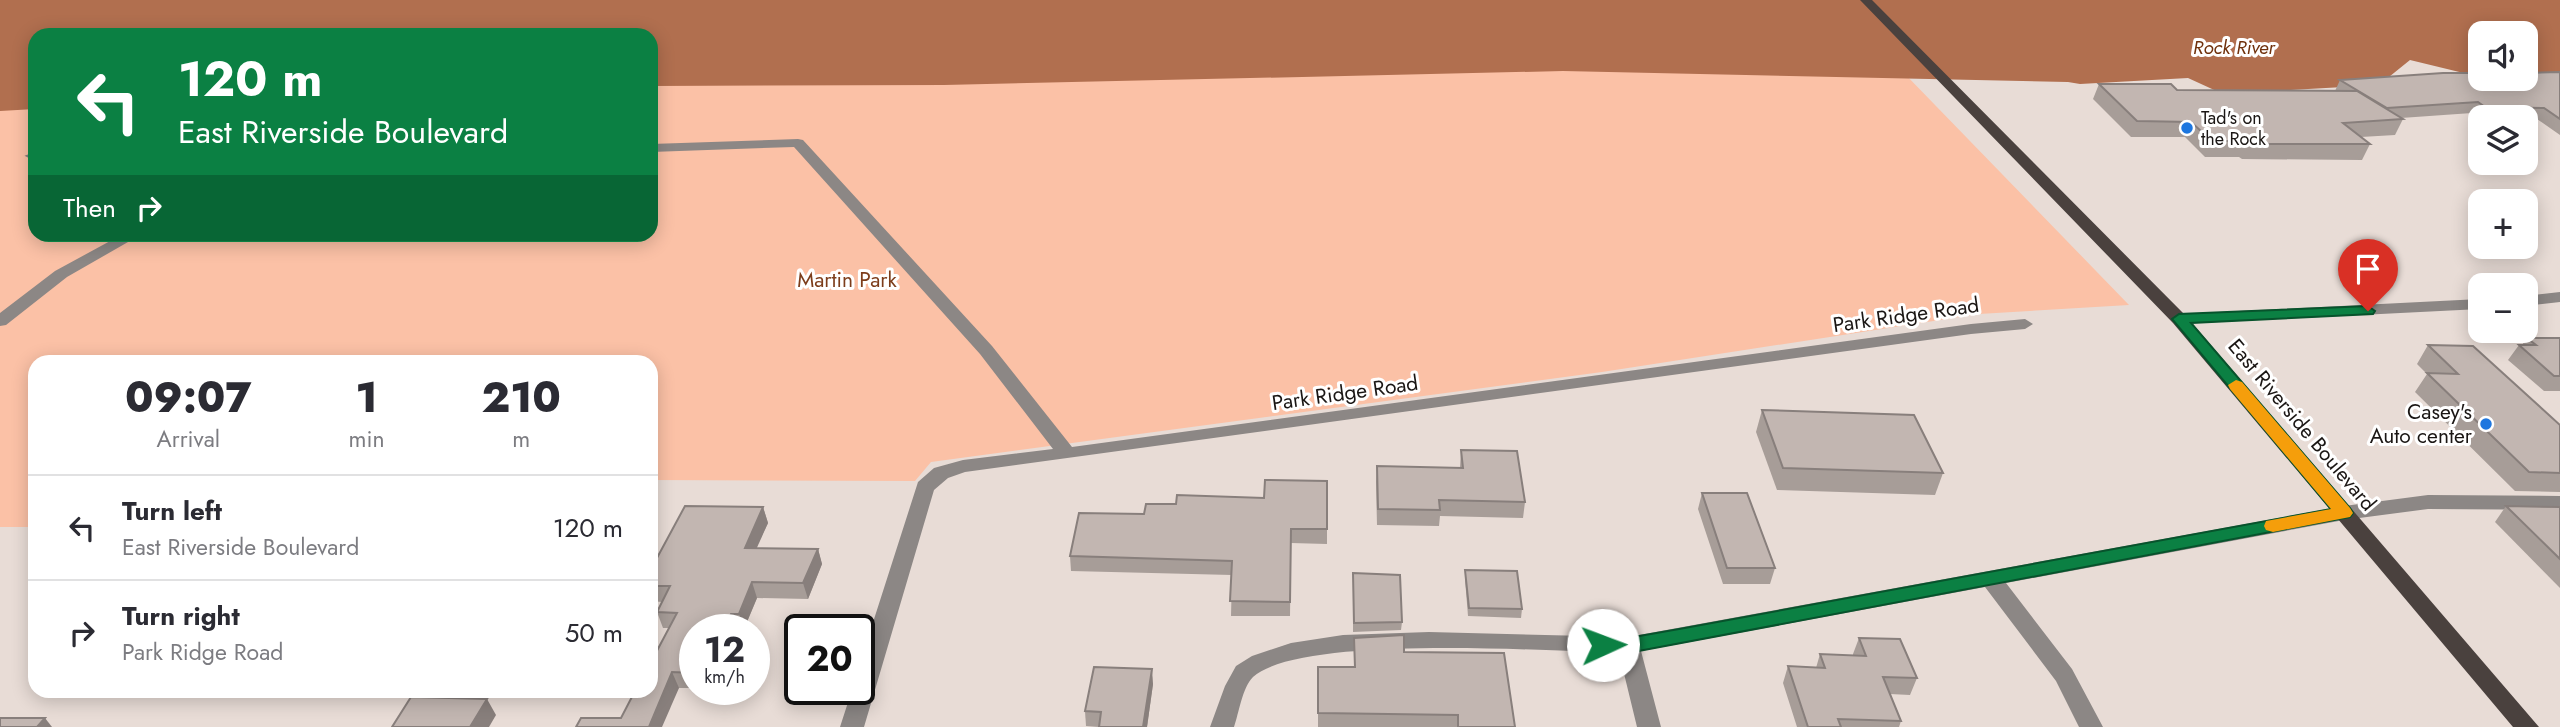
<!DOCTYPE html>
<html lang="en">
<head>
<meta charset="utf-8">
<style>
  body { margin:0; font-family:Jost,sans-serif; background:#f2f2f3; color:#2b2b33; height:100vh; display:flex; flex-direction:column; font-size:26px; white-space:nowrap }
  * { box-sizing:border-box; margin:0 }
  p { font-size:23px; color:#7c7c81 }
  .icon { flex:none; width:38px; height:38px; fill:none; stroke:currentColor; stroke-width:2; stroke-linecap:round; stroke-linejoin:round }
  .map { position:relative; flex:1; overflow:hidden }
  .panel { position:absolute; left:28px; top:355px; width:630px; height:343px; display:flex; flex-direction:column; background:#fff; border-radius:21px; box-shadow:0 4px 18px #0003 }
  .panel>* { flex:none }
  .top-card { position:absolute; left:28px; top:28px; width:630px; height:214px; border-radius:21px; box-shadow:0 4px 18px #0003; background:#0b8043; color:#fff; overflow:hidden }
  .controls { position:absolute; left:2468px; top:21px; display:grid; gap:14px }
  .controls a { display:grid; place-items:center; width:70px; height:70px; border-radius:14px; background:#fff; box-shadow:0 4px 18px #0003; font-size:35px }
  .speed { position:absolute; left:679px; top:614px; display:flex; gap:14px; font-size:35px; font-weight:700; text-align:center }
  .speed>* { display:grid; place-content:center; width:91px; height:91px; border-radius:50%; background:#fff; box-shadow:0 4px 18px #0003; line-height:1 }
  .speed small { font-size:18px; font-weight:400 }
  .speed .limit { border:4px solid #111; border-radius:10px; background:#fff; color:#111 }
  .pin { position:absolute; display:grid; place-items:center; width:60px; height:60px; color:#fff; margin:-72px -30px; border-radius:50% 50% 50% 0; rotate:-45deg; box-shadow:0 0 7px #0007 }
  .pin .icon { rotate:45deg }
  .me { position:absolute; width:77px; margin:-38px; rotate:88deg; stroke-linejoin:round; filter:drop-shadow(0 0 5px #0008) }
  .turn { display:flex; align-items:center; gap:24px; height:147px; padding:0 35px; font-size:32px }
  .turn .icon { width:91px; height:91px; stroke-width:2.5 }
  .turn b { display:block; font-size:49px; line-height:60px }
  .then { display:flex; align-items:center; height:66px; padding:0 35px; background:#0003; gap:14px; font-size:26px }
  .eta { display:flex; justify-content:space-evenly; align-items:center; height:119px; text-align:center }
  .eta b { font-size:42px; font-weight:800; line-height:49px }
  ul { padding:0; list-style:none }
  li { display:flex; align-items:center; gap:21px; height:105px; padding:0 35px; border-top:2px solid #e1e1e2 }
  li div { flex:1 }
  li b { display:block; font-size:26px }
  li em { font-style:normal }
  .map>svg:first-child { display:block }
  .green { fill:#fbc1a6 }
  .water { fill:#b16f4f }
  .lines { fill:none; stroke-linecap:round; stroke-linejoin:round }
  .minor { fill:#8c8785; fill-rule:evenodd }
  .major { fill:#4a413e; fill-rule:evenodd }
  .wall { fill:#a79d98 }
  .shaded-wall { fill:#887f7c }
  .building { fill:#c2b6b1; stroke:#887f7c; stroke-width:2 }
  .route { fill:#0b8043; stroke:#07532c; stroke-width:2 }
  .slow { fill:#f59e0b }
  .poi-dot { fill:#1d76df; stroke:#fff; stroke-width:2.5 }
  .labels { text-anchor:middle; stroke-width:6; stroke-linejoin:round; paint-order:stroke }
  .far-poi-label { font-size:18px; fill:#1a1614; stroke:#fff; text-anchor:start }
  .far-water-label { font-size:19px; font-style:italic; fill:#70310c; stroke:#fff }
  .park-label { font-size:21px; fill:#7d3d1b; stroke:#fff }
  .street-label { font-size:21px; fill:#1a1614; stroke:#fff }
  .poi-label { font-size:21px; fill:#1a1614; stroke:#fff; text-anchor:end }
</style>
</head>
<body>
<div class="map">
<svg width="2560" height="727" viewBox="0 0 2560 727">
  <rect width="100%" height="100%" fill="#e8dcd6"/>
  <polygon class="green" points="1354,68 1903,72 2129,305 1979,314 1602,372 931,462 915,481 651,480 651,362 35,362 35,527 0,527 0,107 35,105 35,234 651,234 651,82"/>
  <polygon class="water" points="0,0 2560,0 2560,77 2525,79 2525,33 2480,33 2480,77 2410,60 2379,85 2223,94 2188,78 2080,84 2068,82 1563,71 944,85 651,86 651,35 35,35 35,109 0,111"/>
  <g class="lines">
    <g class="minor">
      <polygon points="798,139 803,140 992,346 1072,447 1971,324 2025,319 2033,324 2025,329 1971,334 965,472 948,478 934,490 864,727 840,727 852,690 859,690 859,666 918,482 934,468 963,460 1053,449 980,354 794,147 651,152 651,144"/>
      <polygon points="123,234 142,234 67,277 6,325 0,326 0,313 55,271"/>
      <polygon points="2560,292 2560,302 2525,306 2525,296"/>
      <polygon points="2480,299 2480,309 2179,324 2171,319 2179,314"/>
      <path d="M2428,495l132,1v14l-132,-1 -84,11 -338,63 66,86 31,58h-24l-23,-46 -71,-94 -344,64 20,76h-24l-18,-74c-71,-2 -318,-19 -366,24 -11,11 -14,36 -19,50h-24l15,-41 11,-20 16,-10 39,-13 52,-8 86,-3 199,5 716,-131z"/>
    </g>
    <polygon class="major" points="1860,0 1872,0 2185,315 2539,727 2513,727 2173,323"/>
  </g>
  <g class="wall">
    <polygon points="2560,72 2560,135 2537,119 2525,119 2525,117 2479,118 2472,113 2401,118 2403,119 2395,135 2361,137 2370,144 2362,160 2242,159 2239,157 2205,157 2185,137 2131,137 2093,99 2099,84 2177,90 2335,91 2340,80"/>
    <polygon points="35,153 35,170 27,156"/>
    <polygon points="2527,338 2560,338 2560,391 2544,391 2508,360 2519,345 2522,345"/>
    <polygon points="2428,345 2560,425 2560,492 2515,491 2415,392 2427,374 2417,364"/>
    <polygon points="1762,410 1943,473 1935,495 1777,490 1756,432"/>
    <polygon points="1461,450 1525,502 1523,518 1440,516 1439,526 1377,525 1376,482 1377,466 1460,468"/>
    <polygon points="1702,493 1775,568 1770,584 1723,584 1698,509"/>
    <polygon points="1176,504 1327,529 1327,544 1291,543 1290,616 1231,616 1232,575 1071,571 1070,556 1144,514"/>
    <polygon points="2506,506 2560,507 2560,588 2495,522"/>
    <polygon points="763,507 768,523 756,548 818,549 822,564 808,599 757,598 744,629 695,630 695,688 679,688 621,718 669,628 663,628 657,612 662,602 651,601 651,569"/>
    <polygon points="1465,570 1522,609 1521,618 1468,616 1465,579"/>
    <polygon points="1353,582 1402,622 1401,630 1353,632"/>
    <polygon points="1354,638 1404,652 1515,727 1318,727 1318,667 1354,667"/>
    <polygon points="1859,638 1917,678 1910,695 1890,694 1901,721 1899,727 1797,727 1783,683 1788,666 1816,668 1820,654 1853,656 1853,654"/>
    <polygon points="1153,684 1147,727 1099,727 1086,726 1085,711"/>
  </g>
  <g class="shaded-wall">
    <polygon points="763,507 768,523 750,563 745,548"/>
    <polygon points="818,549 822,564 808,599 803,583"/>
    <polygon points="752,582 757,598 744,629 739,614"/>
    <polygon points="731,614 736,630 723,630"/>
    <polygon points="1152,669 1153,684 1147,727 1143,727"/>
    <polygon points="672,672 679,688 662,727 649,727"/>
    <polygon points="487,699 496,715 489,727 470,727"/>
    <polygon points="45,718 52,727 37,727"/>
  </g>
  <g class="building">
    <polygon points="2560,72 2560,119 2544,108 2485,107 2478,102 2387,108 2340,80 2443,73 2480,73 2480,79 2525,79 2525,73"/>
    <polygon points="2099,84 2171,84 2177,90 2357,91 2403,119 2343,123 2370,144 2249,144 2247,141 2212,141 2191,122 2137,121"/>
    <polygon points="35,153 35,160 27,156"/>
    <polygon points="2527,338 2560,338 2560,376 2554,376 2519,345 2536,345"/>
    <polygon points="2428,345 2473,346 2560,425 2560,473 2529,472 2427,373 2458,374"/>
    <polygon points="1762,410 1914,415 1943,473 1783,468"/>
    <polygon points="1461,450 1517,451 1525,502 1439,500 1440,510 1378,509 1377,466 1463,468"/>
    <polygon points="1265,480 1327,481 1327,529 1291,529 1290,602 1230,601 1232,561 1070,556 1079,513 1144,514 1146,504 1176,504 1177,495 1264,498"/>
    <polygon points="1702,493 1747,493 1775,568 1727,568"/>
    <polygon points="685,506 763,507 745,548 818,549 803,583 752,582 739,614 731,614 723,630 695,630 695,673 672,672 649,727 576,727 581,718 621,718 635,691 651,691 651,662 677,613 657,612 670,586 651,586 651,569"/>
    <polygon points="2506,506 2560,507 2560,559"/>
    <polygon points="1465,570 1517,571 1522,609 1469,608"/>
    <polygon points="1353,573 1400,575 1402,622 1354,623"/>
    <polygon points="1404,635 1404,652 1504,653 1515,727 1458,727 1458,715 1318,713 1318,667 1355,667 1354,638"/>
    <polygon points="1859,638 1900,639 1917,678 1883,677 1901,721 1838,719 1841,727 1808,727 1788,666 1825,668 1820,654 1866,656"/>
    <polygon points="1094,667 1152,669 1143,727 1099,727 1101,712 1085,711"/>
    <polygon points="411,697 487,699 470,727 392,727"/>
    <polygon points="0,718 45,718 37,727 0,727"/>
  </g>
  <polygon class="route" points="2368,306 2375,311 2373,314 2191,323 2350,508 2353,513 2350,517 1628,653 1596,650 1593,645 1596,639 1628,638 1679,629 2331,509 2172,319 2179,314"/>
  <polygon class="slow" points="2236,380 2242,382 2350,508 2353,513 2350,517 2273,532 2266,530 2264,526 2266,521 2331,509 2230,389 2228,385"/>
  <g class="poi-dot">
    <circle cx="2187" cy="128" r="7"/>
    <circle cx="2486" cy="424" r="7"/>
  </g>
  <g class="labels">
    <g class="far-poi-label">
      <text x="2201" y="124">Tad's on<tspan x="2201" dy="21">the Rock</tspan></text>
    </g>
    <g class="far-water-label">
      <text x="2234" y="54">Rock River</text>
    </g>
    <g class="park-label">
      <text x="847" y="287">Martin Park</text>
    </g>
    <g class="street-label">
      <text transform="translate(1906 315) rotate(-8)" y="7">Park Ridge Road</text>
      <text transform="translate(1345 393) rotate(-8)" y="7">Park Ridge Road</text>
      <text transform="translate(2302 425) rotate(50)" y="7">East Riverside Boulevard</text>
    </g>
    <g class="poi-label">
      <text x="2472" y="419">Casey's<tspan x="2472" dy="24">Auto center</tspan></text>
    </g>
  </g>
</svg>
<div class="controls">
<a><svg class="icon" aria-label="sound" viewBox="0 0 24 24"><path d="M4 9h4l5-4v14l-5-4H4zM17 9q2 3 0 6"/></svg></a>
<a><svg class="icon" aria-label="layers" viewBox="0 0 24 24"><path d="M12 4l9 5-9 5-9-5zM3 14l9 5 9-5"/></svg></a>
<a>+</a>
<a>−</a>
</div>
<div class="speed"><div>12<small>km/h</small></div><div class="limit">20</div></div>
<div class="pin" style="left:2368px;top:311px;background:#d93025"><svg class="icon" aria-label="arrive" viewBox="0 0 24 24"><path d="M6 21V4h12l-3 4 3 4H6"/></svg></div>
<svg class="me" style="left:1603px;top:645px" viewBox="-20 -20 40 40"><circle r="19" fill="#fff"/><path d="M0-13L10 11 0 6-10 11z" fill="#0b8043"/></svg>
<div class="top-card">
<div class="turn"><svg class="icon" aria-label="left" viewBox="0 0 24 24"><path d="M17 20v-9H6M10 6l-5 5 5 5"/></svg><div><b>120 m</b>East Riverside Boulevard</div></div>
<div class="then">Then<svg class="icon" aria-label="right" viewBox="0 0 24 24"><path d="M7 20v-9h11M14 6l5 5-5 5"/></svg></div>
</div>
<section class="panel">
<div class="eta">
<div><b>09:07</b><p>Arrival</p></div>
<div><b>1</b><p>min</p></div>
<div><b>210</b><p>m</p></div>
</div>
<ul>
<li><svg class="icon" aria-label="left" viewBox="0 0 24 24"><path d="M17 20v-9H6M10 6l-5 5 5 5"/></svg><div><b>Turn left</b><p>East Riverside Boulevard</p></div><em>120 m</em></li>
<li><svg class="icon" aria-label="right" viewBox="0 0 24 24"><path d="M7 20v-9h11M14 6l5 5-5 5"/></svg><div><b>Turn right</b><p>Park Ridge Road</p></div><em>50 m</em></li>
</ul>
</section>
</div>
</body>
</html>
